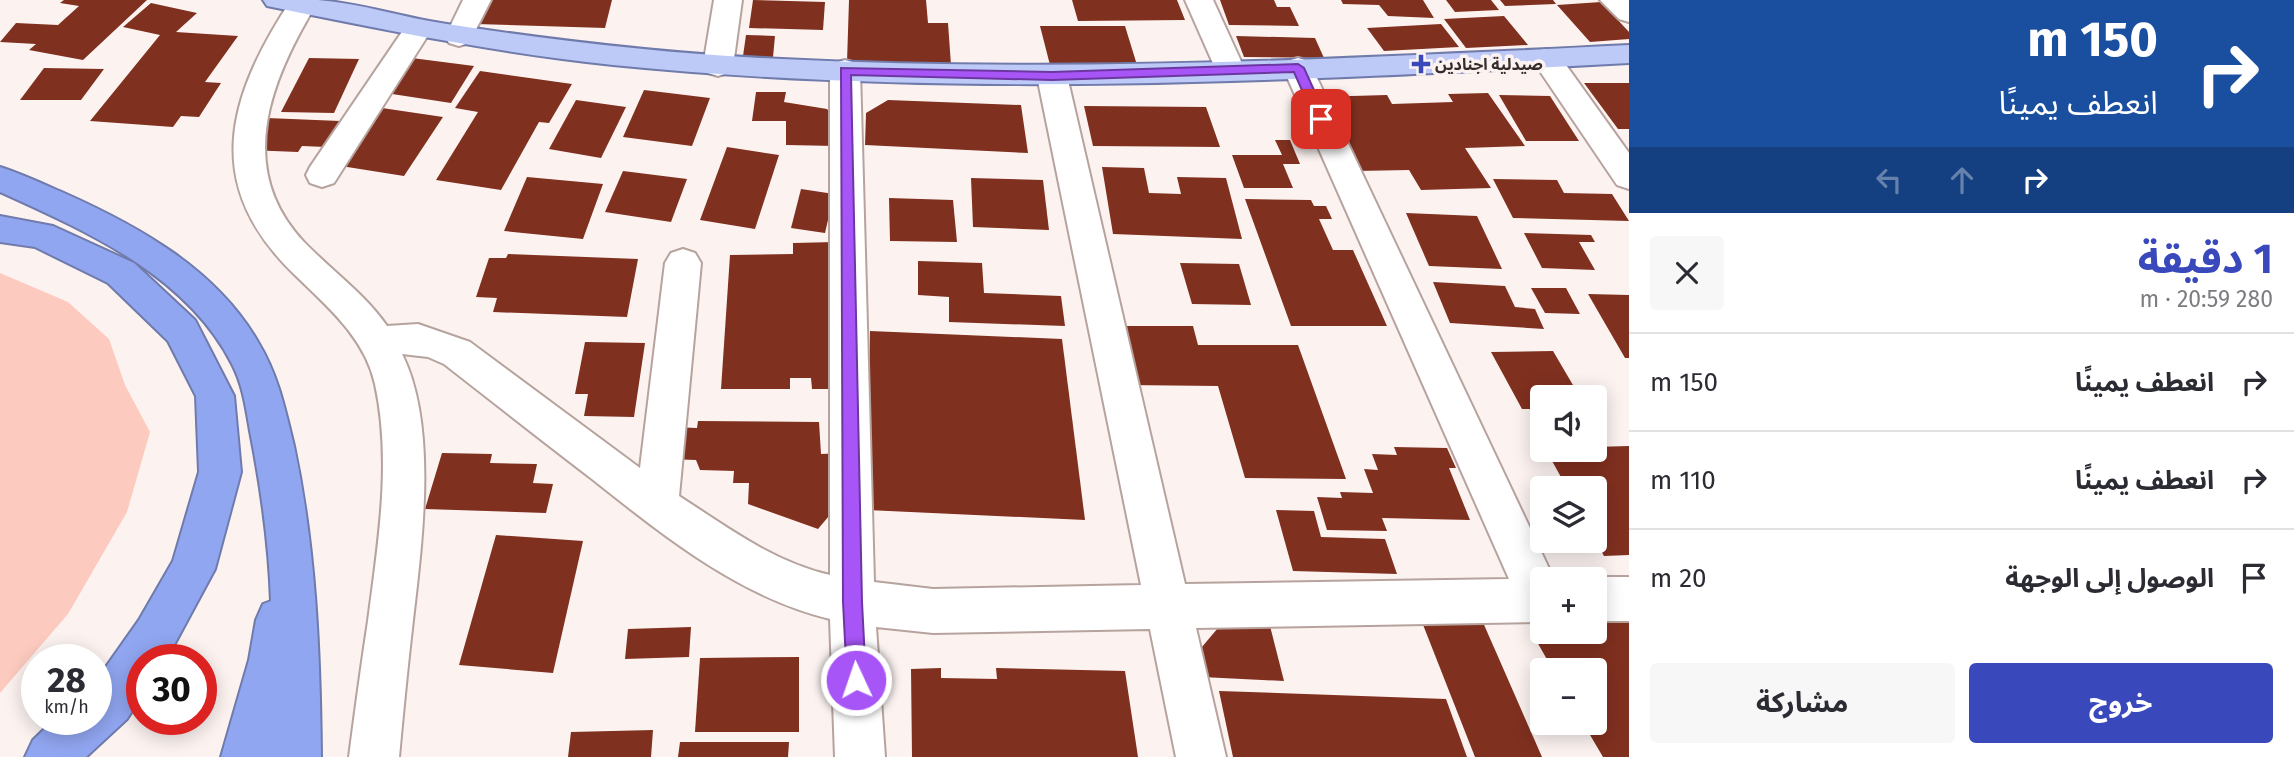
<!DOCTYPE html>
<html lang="ar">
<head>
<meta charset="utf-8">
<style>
  body { margin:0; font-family:"Fira Sans","Noto Sans Arabic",sans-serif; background:#f7f7f7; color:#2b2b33; direction:rtl; height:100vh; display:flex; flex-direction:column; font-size:26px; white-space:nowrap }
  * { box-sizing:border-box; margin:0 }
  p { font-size:23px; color:#7c7c81 }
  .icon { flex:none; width:38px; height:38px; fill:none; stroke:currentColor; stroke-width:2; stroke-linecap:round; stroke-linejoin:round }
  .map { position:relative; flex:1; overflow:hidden; direction:ltr }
  .panel { display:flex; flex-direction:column; background:#fff; width:665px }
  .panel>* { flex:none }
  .banner { background:#1a4fa0; color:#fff; overflow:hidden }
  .controls { position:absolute; left:1530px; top:385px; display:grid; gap:14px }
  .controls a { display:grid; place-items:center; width:77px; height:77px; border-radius:7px; background:#fff; box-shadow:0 4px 18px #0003; font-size:35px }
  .speed { position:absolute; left:21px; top:644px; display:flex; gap:14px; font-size:35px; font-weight:700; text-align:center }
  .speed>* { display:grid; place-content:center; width:91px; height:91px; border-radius:50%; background:#fff; box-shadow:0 4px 18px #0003; line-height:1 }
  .speed small { font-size:18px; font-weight:400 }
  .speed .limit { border:10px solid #d22; background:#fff; color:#111 }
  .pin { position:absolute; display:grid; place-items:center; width:60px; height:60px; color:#fff; margin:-30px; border-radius:14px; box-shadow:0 4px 10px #0006 }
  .me { position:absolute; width:77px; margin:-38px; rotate:357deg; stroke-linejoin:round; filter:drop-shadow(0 0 5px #0008) }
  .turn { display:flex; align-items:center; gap:24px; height:147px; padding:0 21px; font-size:32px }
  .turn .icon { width:91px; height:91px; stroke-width:2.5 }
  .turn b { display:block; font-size:49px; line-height:60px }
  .lanes { display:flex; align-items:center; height:66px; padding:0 21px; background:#0003; justify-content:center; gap:35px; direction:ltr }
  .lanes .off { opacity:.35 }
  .round { display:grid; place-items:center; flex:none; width:74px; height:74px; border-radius:7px; background:#f7f7f7 }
  .headline { display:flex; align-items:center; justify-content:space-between; height:119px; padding:0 21px }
  h1 { font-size:42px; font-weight:700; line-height:52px; color:#3948bb }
  .action { display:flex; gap:14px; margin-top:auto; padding:14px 21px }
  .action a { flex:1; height:80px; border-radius:7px; background:#3948bb; color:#fff; font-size:28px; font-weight:700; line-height:80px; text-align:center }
  .action a+a { background:#f7f7f7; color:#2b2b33 }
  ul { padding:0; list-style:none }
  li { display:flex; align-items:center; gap:21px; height:98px; padding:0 21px; border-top:2px solid #e1e1e2 }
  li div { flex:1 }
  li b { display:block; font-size:26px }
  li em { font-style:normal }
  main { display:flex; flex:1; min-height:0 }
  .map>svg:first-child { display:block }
  .green { fill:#fccabe }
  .building { fill:#80301f }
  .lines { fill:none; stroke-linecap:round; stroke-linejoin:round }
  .minor-casing { stroke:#b7a39e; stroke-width:4 }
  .major-casing { stroke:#707bab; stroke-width:4 }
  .highway-casing { stroke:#707bab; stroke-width:4 }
  .minor { fill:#fff; fill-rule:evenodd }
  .major { fill:#bdcaf7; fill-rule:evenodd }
  .highway { fill:#91a6f1; fill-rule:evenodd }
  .route { fill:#a855f7; stroke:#6d37a1; stroke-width:2 }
  .poi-dot { fill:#3948bb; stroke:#fcf3f1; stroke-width:2.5 }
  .labels { text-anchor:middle; stroke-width:7; stroke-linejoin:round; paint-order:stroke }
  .far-poi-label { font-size:16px; font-weight:bold; fill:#342c2a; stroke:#fcf3f1; text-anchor:start }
</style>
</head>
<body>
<main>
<section class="panel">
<div class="banner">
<div class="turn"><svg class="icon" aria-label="right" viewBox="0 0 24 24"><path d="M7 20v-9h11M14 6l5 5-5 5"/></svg><div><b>150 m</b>انعطف يمينًا</div></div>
<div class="lanes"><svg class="icon off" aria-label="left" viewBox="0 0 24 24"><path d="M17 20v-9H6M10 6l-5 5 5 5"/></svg><svg class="icon off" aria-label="ahead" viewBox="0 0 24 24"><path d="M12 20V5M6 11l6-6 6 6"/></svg><svg class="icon" aria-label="right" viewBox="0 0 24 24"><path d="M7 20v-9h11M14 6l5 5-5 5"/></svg></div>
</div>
<div class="headline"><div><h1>1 دقيقة</h1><p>280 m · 20:59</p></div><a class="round"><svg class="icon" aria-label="close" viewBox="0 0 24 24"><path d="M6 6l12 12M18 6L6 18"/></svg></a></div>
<ul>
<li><svg class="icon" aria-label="right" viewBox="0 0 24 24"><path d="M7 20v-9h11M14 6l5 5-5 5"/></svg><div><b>انعطف يمينًا</b></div><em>150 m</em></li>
<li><svg class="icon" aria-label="right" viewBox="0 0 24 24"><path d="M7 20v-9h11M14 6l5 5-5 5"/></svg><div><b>انعطف يمينًا</b></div><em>110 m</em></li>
<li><svg class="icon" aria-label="arrive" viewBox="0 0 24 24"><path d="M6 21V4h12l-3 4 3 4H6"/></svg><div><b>الوصول إلى الوجهة</b></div><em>20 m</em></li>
</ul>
<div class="action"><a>خروج</a><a>مشاركة</a></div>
</section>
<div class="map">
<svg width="1629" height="757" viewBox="0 0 1629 757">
  <rect width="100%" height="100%" fill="#fcf3f1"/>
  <polygon class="green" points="0,273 68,302 109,339 125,385 150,432 127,512 68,614 0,693"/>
  <g class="building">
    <polygon points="64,0 147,0 83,60 29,50 36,44 0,42 16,23 58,25 79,6 60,3"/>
    <polygon points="485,0 612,0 605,28 476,24"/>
    <polygon points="753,0 825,2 823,30 749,28"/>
    <polygon points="849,0 926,0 928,23 948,23 951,65 847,62"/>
    <polygon points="1072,0 1177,0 1185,20 1078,21"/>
    <polygon points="1220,0 1274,0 1277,7 1290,7 1299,26 1229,25"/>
    <polygon points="1341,0 1423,0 1434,18 1388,16 1379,5 1343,4"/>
    <polygon points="1446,0 1491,0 1499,10 1455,12"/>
    <polygon points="1500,0 1553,0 1556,4 1505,6"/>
    <polygon points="1601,2 1629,32 1629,39 1590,42 1557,5"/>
    <polygon points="151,3 197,13 176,32 238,36 205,82 221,83 199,117 181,116 173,127 90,121 160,35 123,27"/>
    <polygon points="1504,16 1528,45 1466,48 1444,19"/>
    <polygon points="1441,24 1459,47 1384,51 1367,28"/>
    <polygon points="1040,26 1125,26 1137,65 1050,65"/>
    <polygon points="746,35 775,36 773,57 743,56"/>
    <polygon points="1236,36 1315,38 1324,58 1244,57"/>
    <polygon points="404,57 474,66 451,103 379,92"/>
    <polygon points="309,58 359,59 334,113 281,112"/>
    <polygon points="44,68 104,69 81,100 20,100"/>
    <polygon points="480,71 572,84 549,123 539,122 501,190 436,180 478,112 455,108"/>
    <polygon points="1584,83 1629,83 1629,129 1618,129"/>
    <polygon points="644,90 710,98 692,146 623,137"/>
    <polygon points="756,92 786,92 784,102 827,109 838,123 836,146 786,145 786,121 752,121"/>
    <polygon points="1488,93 1525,146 1465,148 1491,188 1421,190 1409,170 1356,171 1316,97 1387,95 1392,104 1453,102 1448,94"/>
    <polygon points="1499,95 1550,96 1579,141 1526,141"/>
    <polygon points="576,100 626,107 601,158 549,149"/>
    <polygon points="888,100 1021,105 1028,153 865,145 866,113"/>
    <polygon points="1084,106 1206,107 1220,147 1093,146"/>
    <polygon points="382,108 443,117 404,176 341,166"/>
    <polygon points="267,118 340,121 326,147 302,146 298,152 249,150"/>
    <polygon points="1275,140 1290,140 1300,164 1283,164 1293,188 1244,188 1232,155 1282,155"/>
    <polygon points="727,147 779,155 755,229 700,220"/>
    <polygon points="1102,167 1144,168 1149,193 1181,194 1177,177 1226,178 1242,239 1113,234"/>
    <polygon points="623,171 687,179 671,222 605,212"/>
    <polygon points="527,177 603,184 583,239 504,231"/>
    <polygon points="971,178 1043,180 1049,230 973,227"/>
    <polygon points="1493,179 1557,180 1564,193 1612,194 1629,221 1513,218"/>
    <polygon points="801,189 834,194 825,233 791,228"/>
    <polygon points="889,198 953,200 957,242 890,241"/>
    <polygon points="1245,199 1311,200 1314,206 1326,206 1332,219 1319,219 1333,250 1353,250 1387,326 1291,326"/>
    <polygon points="1406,213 1477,216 1502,269 1429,266"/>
    <polygon points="1524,233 1591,235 1595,242 1579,242 1595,270 1542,268"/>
    <polygon points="835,242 839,389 812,389 811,378 790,378 790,389 721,389 730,255 793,254 793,243"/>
    <polygon points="508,254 638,259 627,317 493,312 497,298 476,297 489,258 506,258"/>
    <polygon points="918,261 982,263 984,293 1061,296 1065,326 949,322 949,297 918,295"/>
    <polygon points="1180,263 1239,264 1251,305 1192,304"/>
    <polygon points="1433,282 1505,286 1515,307 1535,309 1544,329 1450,323"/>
    <polygon points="1531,288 1566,288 1580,314 1545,313"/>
    <polygon points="1588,294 1629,295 1629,358 1625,358"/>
    <polygon points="1112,326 1193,326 1198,345 1298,345 1346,479 1245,478 1218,386 1126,385"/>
    <polygon points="870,331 1062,339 1085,520 867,510"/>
    <polygon points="585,342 645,343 634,417 584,416 588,394 575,394"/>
    <polygon points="1553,351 1580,397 1542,397 1542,409 1522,409 1491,352"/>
    <polygon points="698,421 819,422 821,454 845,453 845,497 818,529 748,504 749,483 733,483 734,471 700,470 696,460 668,459 672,427 697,428"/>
    <polygon points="1629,446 1629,555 1604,556 1594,538 1594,488 1567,488 1546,450 1594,450 1594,447"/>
    <polygon points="1394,447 1447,448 1456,468 1449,468 1470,520 1382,518 1387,531 1327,530 1317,497 1342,498 1340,492 1373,493 1364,469 1378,470 1372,454 1397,455"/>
    <polygon points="442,453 492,454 490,463 537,464 533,483 553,484 546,513 425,509"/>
    <polygon points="1276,510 1314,511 1321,537 1385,539 1397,574 1293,571"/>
    <polygon points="496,535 583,541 553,673 459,665"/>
    <polygon points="1478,611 1542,757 1475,757 1418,612"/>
    <polygon points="1629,620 1629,757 1603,757 1583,723 1594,723 1594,670 1553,670 1532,633 1594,632 1594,625"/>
    <polygon points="1223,622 1269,622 1284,681 1202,677 1196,654"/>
    <polygon points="691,627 689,657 625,659 628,629"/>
    <polygon points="799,657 799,732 695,732 700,658"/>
    <polygon points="941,668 941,678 997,679 996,668 1125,671 1138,757 912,757 911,669"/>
    <polygon points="1219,691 1446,699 1467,757 1233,757"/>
    <polygon points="653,730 651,757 568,757 571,732"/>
    <polygon points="680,742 789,742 788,757 678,757"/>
  </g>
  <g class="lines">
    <g class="minor-casing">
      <g id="minor">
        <path d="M291,0h28c-47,76 -86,167 -15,242 28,29 60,51 83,84l31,-2 52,18 170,126 25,-205 6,-10 12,-4 12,4 6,10 -22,233c48,31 94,66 151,79v-505l4,-7 11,-3 11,3 4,7 14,512 59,7 208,-4 -104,-509 4,-7 11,-3 11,3 4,7 118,508 324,-5 -226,-511 4,-7 11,-3 11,3 245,518h-12v43l-346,6 30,129h-50l-26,-128 -217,4 -57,-6 9,130h-50l-5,-138c-91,-22 -166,-83 -238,-140 -50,-38 -99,-77 -148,-115l-16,-7 -26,-3c37,74 19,195 10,275 -5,43 -9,85 -13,128h-50c6,-46 12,-91 19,-136 10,-77 24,-160 7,-237 -10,-46 -48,-78 -80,-109 -94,-90 -68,-177 -4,-275z"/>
        <polygon points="463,0 491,0 469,43 459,46 449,43 445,37"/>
        <polygon points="714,0 742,0 733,66 728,73 718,76 708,73 703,66"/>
        <polygon points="1185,0 1213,0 1245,70 1241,77 1230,80 1219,77"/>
        <polygon points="1600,0 1629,0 1629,22 1619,19"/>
        <polygon points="418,20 428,23 432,29 334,183 322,187 310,183 306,175 310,167 408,23"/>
        <polygon points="1546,49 1556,51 1629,153 1629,189 1617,185 1531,58 1536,51"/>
        <polygon points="1594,577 1629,577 1629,621 1594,621 1594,579 1589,579"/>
      </g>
    </g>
    <g class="major-casing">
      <path id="major" d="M263,0c18,0 37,0 55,0 43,3 86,18 129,24 111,17 223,30 335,35 283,14 565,0 847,-14v18c-338,18 -678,36 -1016,2 -113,-12 -224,-34 -336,-57l-10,-2z"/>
    </g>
    <g class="highway-casing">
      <g id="highway">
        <path d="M0,167c22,7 43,17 64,26 74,33 152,76 194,149 20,33 27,67 36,104 22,103 26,207 27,311h-50v-3v3h-50l28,-97 7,-40 7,-16 8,-3c-2,-57 -10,-114 -21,-170 -4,-23 -7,-46 -18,-67 -45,-89 -146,-133 -232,-172z"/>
        <polygon points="0,216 53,226 134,263 195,320 234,396 241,472 215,569 166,660 142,660 142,696 127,719 86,757 25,757 33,740 55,719 96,719 96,681 139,620 173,561 199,472 196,396 168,341 108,283 35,247 0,242"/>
      </g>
    </g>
    <use href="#minor" class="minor"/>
    <use href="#major" class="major"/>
    <use href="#highway" class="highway"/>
  </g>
  <polygon class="route" points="1298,64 1304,68 1327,119 1325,122 1316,122 1294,72 1052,80 851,75 862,602 866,680 863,686 856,689 849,686 847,680 843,602 841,68 1052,72"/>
  <path class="poi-dot" d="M1417.5 53.5h7v7h7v7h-7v7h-7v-7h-7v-7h7z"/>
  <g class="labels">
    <g class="far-poi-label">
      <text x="1435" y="70">صيدلية اجنادين</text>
    </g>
  </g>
</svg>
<div class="controls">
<a><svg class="icon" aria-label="sound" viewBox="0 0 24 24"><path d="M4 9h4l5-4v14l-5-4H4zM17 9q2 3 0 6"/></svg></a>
<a><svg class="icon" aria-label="layers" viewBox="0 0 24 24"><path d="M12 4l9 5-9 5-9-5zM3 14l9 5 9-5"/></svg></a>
<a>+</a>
<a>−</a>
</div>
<div class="speed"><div>28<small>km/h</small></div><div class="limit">30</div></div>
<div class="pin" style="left:1321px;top:119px;background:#d93025"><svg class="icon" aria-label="arrive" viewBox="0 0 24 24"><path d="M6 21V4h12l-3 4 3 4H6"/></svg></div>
<svg class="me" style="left:856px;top:680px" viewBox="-20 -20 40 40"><circle r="17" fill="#a855f7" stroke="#fff" stroke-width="3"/><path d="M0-11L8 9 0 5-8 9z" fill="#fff"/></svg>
</div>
</main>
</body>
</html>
